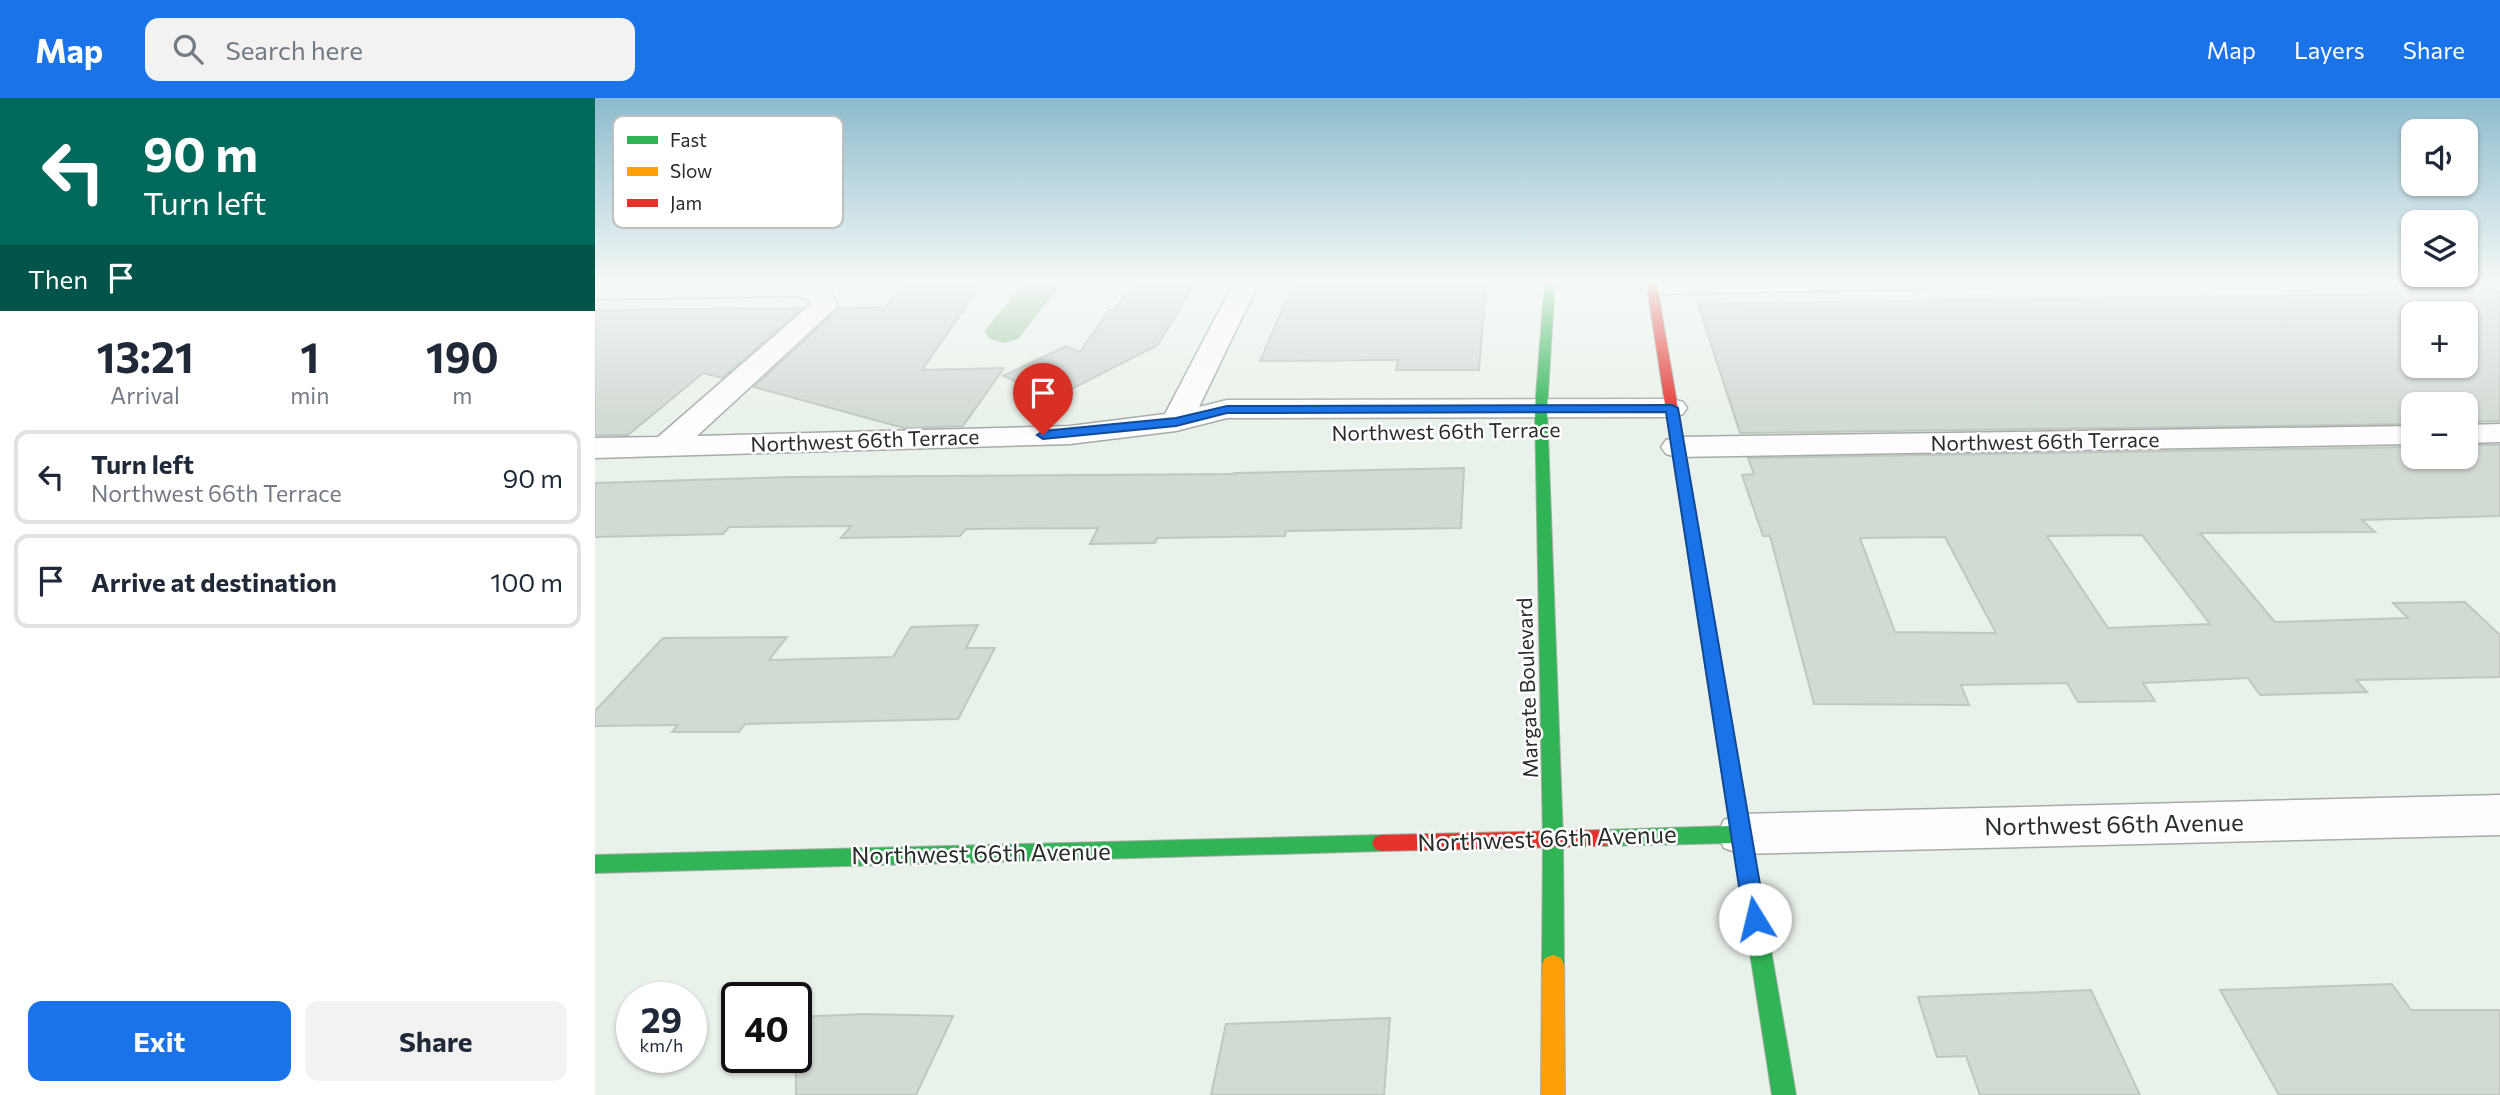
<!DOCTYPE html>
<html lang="en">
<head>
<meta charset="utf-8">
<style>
  body { margin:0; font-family:Commissioner,sans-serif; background:#f2f2f3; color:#1f2937; height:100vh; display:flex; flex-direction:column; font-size:26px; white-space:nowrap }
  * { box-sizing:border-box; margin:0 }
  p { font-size:23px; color:#747a83 }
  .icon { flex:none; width:38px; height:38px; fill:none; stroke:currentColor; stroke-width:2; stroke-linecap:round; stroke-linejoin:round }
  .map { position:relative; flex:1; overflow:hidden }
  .sheet { display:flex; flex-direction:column; background:#fff; width:595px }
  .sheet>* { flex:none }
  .banner { background:#00695c; color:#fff; overflow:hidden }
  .tools { position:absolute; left:1806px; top:21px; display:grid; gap:14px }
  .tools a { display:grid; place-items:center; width:77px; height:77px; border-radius:14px; background:#fff; box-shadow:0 2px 5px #0004; font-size:35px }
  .speed { position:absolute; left:21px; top:884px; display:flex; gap:14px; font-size:35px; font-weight:700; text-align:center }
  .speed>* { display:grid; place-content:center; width:91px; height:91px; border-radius:50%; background:#fff; box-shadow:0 2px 5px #0004; line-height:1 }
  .speed small { font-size:18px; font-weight:400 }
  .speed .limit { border:4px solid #111; border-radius:10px; background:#fff; color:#111 }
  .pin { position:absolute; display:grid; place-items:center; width:60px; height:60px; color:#fff; margin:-72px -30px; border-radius:50% 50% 50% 0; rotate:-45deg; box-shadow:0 0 7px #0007 }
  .pin .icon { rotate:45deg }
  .me { position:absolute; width:77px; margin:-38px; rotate:351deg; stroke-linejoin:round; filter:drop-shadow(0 0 5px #0008) }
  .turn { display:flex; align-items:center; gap:24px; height:147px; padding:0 28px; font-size:32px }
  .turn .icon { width:91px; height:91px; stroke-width:2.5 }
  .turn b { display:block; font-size:49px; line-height:60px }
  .then { display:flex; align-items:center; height:66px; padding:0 28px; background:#0003; gap:14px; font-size:26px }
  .eta { display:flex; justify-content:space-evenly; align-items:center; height:119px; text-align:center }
  .eta b { font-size:42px; font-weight:700; line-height:49px }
  .cta { display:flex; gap:14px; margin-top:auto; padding:14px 28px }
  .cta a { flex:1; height:80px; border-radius:14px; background:#1a73e8; color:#fff; font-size:28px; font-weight:700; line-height:80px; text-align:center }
  .cta a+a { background:#f2f2f3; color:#1f2937 }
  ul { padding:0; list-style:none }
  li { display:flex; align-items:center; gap:21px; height:94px; margin:0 14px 10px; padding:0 14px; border:4px solid #e0e1e3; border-radius:14px }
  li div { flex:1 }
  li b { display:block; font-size:26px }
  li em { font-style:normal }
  header { display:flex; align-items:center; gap:42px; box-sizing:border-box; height:98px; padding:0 35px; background:#1a73e8; color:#fff }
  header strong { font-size:33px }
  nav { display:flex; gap:38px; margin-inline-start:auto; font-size:24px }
  .search { width:490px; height:63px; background:#f2f2f3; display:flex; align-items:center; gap:18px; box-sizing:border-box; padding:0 24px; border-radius:14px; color:#747a83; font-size:26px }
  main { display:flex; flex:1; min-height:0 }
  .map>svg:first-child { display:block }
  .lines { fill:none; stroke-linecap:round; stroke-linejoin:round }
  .canal { fill:#a2c6a5; fill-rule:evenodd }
  .building { fill:#d2dad4; stroke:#bfc7c0; stroke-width:2; fill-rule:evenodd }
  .street-casing { stroke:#a5aca6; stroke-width:3 }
  .fast-casing { stroke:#a5aca6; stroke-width:2 }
  .slow-casing { stroke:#a5aca6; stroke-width:2 }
  .jam-casing { stroke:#a5aca6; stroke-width:2 }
  .street { fill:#fcfdfc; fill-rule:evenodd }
  .fast { fill:#30b455; fill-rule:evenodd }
  .slow { fill:#ff9f0a; fill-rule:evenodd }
  .jam { fill:#e5322d; fill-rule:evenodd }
  .route { fill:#1a73e8; stroke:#114b97; stroke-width:2 }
  .labels { text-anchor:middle; stroke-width:5; stroke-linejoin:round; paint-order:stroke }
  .street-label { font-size:21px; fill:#272e28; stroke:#fff }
  .near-street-label { font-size:24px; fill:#272e28; stroke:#fff }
  .key { fill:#fff; stroke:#bec0be; stroke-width:2 }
  .key-label { font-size:19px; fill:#272e28 }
</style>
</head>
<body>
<header>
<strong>Map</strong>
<div class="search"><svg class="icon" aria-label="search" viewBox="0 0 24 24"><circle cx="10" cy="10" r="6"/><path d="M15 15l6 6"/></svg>Search here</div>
<nav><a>Map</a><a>Layers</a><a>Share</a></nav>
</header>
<main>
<section class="sheet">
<div class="banner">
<div class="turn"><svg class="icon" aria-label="left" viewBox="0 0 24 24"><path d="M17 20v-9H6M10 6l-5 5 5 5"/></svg><div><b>90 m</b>Turn left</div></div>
<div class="then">Then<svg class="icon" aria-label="arrive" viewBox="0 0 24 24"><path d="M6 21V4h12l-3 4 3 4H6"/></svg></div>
</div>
<div class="eta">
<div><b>13:21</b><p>Arrival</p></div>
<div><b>1</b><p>min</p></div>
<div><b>190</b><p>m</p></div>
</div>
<ul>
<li><svg class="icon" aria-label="left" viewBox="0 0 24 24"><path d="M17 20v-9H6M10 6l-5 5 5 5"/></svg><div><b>Turn left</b><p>Northwest 66th Terrace</p></div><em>90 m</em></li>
<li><svg class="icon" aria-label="arrive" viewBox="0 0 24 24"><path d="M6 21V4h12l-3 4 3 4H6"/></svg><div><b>Arrive at destination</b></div><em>100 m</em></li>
</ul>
<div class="cta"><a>Exit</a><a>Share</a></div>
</section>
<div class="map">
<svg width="1905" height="997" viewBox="0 0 1905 997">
  <rect width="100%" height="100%" fill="#e9f2ea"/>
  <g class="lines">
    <polygon class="canal" points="432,182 470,182 423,241 409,245 395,241 389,233"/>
  </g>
  <g class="building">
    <polygon points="314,182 389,182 327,272 409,270 368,328 309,330 159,289 245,210 291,209"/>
    <polygon points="541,182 602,182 563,247 451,304 455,298 408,278 471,248 485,254 514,212 519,212"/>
    <polygon points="698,187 891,187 884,272 801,272 803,262 665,263"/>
    <path d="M1905,194v129l-34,1v-18h-53v20l-673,9 -42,-129zM1818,215h53v53h-53z"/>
    <polygon points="207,210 127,280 108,275 33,337 0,337 0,212"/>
    <path d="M1871,347h34v71l-138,4 13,12 -175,1 75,89 133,-4 -15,-15 72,-1 35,33v42l-144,3 11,12 -107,3 -12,-17 -105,5 12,18 -77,1 -11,-19 -106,2 8,20 -155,-1 -44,-168h-7l-21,-61 12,-1 -6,-16 665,-11v10h53zM1547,437l68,89 -102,4 -61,-92zM1350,439l51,96 -101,-1 -35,-94z"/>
    <polygon points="869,370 866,430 691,433 690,438 562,440 560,445 495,446 503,430 371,431 365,438 246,440 256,428 134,429 128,436 0,439 0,385 196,379 641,376 638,375"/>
    <polygon points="383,527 371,550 400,550 363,621 150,626 144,634 77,634 83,627 0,628 0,613 68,540 192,539 174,562 298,559 316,529"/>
    <polygon points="1797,886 1816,912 1905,912 1905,997 1684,997 1625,892"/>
    <polygon points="1496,892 1545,997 1385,997 1371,958 1342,959 1323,899"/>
    <polygon points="268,916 358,918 321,997 201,997 201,919"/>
    <polygon points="795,920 789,997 616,997 631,926"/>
  </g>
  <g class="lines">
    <g class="street-casing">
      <g id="street">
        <polygon points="204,182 235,192 243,208 102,338 475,328 570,316 640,182 665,182 604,309 632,302 1077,301 1088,304 1092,310 1088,316 1077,319 632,320 581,333 475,346 0,360 0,340 63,339 216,206 215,202 202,198 0,201 0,185"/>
        <polygon points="1050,182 1427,182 1424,187 1415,189 1058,196 1049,193 1045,188"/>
        <polygon points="1905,326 1905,344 1871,345 1871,327"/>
        <polygon points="1818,328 1818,346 1082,359 1071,356 1066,349 1071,342 1082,339"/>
        <polygon points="1905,697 1905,737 1146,756 1129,750 1122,736 1129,722 1146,716"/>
      </g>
    </g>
    <g class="fast-casing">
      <g id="fast">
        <polygon points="950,182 960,182 952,311 968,741 969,867 966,874 958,877 950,874 947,867 948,741 940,311"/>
        <polygon points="1112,522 1120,528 1201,997 1177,997 1138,745 1008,748 1001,746 998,740 1001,734 1008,732 1135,728 1104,528"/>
        <polygon points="787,737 794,739 797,745 794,751 787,753 0,775 0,757"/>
      </g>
    </g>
    <g class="slow-casing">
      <polygon id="slow" points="958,857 966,860 969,867 970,997 946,997 947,867 950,860"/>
    </g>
    <g class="jam-casing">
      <g id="jam">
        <polygon points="1051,182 1061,182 1120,528 1112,534 1104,528"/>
        <polygon points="1008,732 1015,734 1018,740 1015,746 1008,748 787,753 780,751 777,745 780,739 787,737"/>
      </g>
    </g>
    <use href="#street" class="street"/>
    <use href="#fast" class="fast"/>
    <use href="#slow" class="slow"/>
    <use href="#jam" class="jam"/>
  </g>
  <linearGradient id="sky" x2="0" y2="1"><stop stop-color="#8cbbcd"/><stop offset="0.57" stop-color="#f5f9f6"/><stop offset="1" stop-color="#f5f9f6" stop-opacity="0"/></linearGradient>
  <rect width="1905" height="322" fill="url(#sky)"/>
  <polygon class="route" points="1077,307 1083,310 1171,821 1167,828 1160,831 1152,828 1149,821 1071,314 632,315 581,328 448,341 442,337 448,333 581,320 632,308"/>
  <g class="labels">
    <g class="street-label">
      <text transform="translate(851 334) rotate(-1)" y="7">Northwest 66th Terrace</text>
      <text transform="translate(270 343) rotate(-2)" y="7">Northwest 66th Terrace</text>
      <text transform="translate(1450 344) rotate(-1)" y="7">Northwest 66th Terrace</text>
      <text transform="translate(933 590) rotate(-92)" y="7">Margate Boulevard</text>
    </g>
    <g class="near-street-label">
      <text transform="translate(1519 727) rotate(-1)" y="8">Northwest 66th Avenue</text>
      <text transform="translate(952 741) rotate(-2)" y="8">Northwest 66th Avenue</text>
      <text transform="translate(386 756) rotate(-1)" y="8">Northwest 66th Avenue</text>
    </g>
  </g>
  <rect x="18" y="18" width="230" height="112" rx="10" class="key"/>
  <rect x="32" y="38" width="31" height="8" fill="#30b455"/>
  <rect x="32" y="69" width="31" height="9" fill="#ff9f0a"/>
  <rect x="32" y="101" width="31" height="8" fill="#e5322d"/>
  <g class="key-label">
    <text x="75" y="49">Fast</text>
    <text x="75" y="80">Slow</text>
    <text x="75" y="112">Jam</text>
  </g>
</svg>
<div class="tools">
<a><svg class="icon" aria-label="sound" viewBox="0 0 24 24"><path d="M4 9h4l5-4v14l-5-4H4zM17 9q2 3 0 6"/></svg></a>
<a><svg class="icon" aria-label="layers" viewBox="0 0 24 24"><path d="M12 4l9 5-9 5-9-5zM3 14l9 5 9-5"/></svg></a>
<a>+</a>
<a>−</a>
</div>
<div class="speed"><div>29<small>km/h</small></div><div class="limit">40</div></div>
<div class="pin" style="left:448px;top:337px;background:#d93025"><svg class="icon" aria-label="arrive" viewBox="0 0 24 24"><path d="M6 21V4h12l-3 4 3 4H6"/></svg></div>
<svg class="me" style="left:1160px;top:821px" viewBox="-20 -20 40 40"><circle r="19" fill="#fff"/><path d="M0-13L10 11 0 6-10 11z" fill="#1a73e8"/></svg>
</div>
</main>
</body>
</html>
